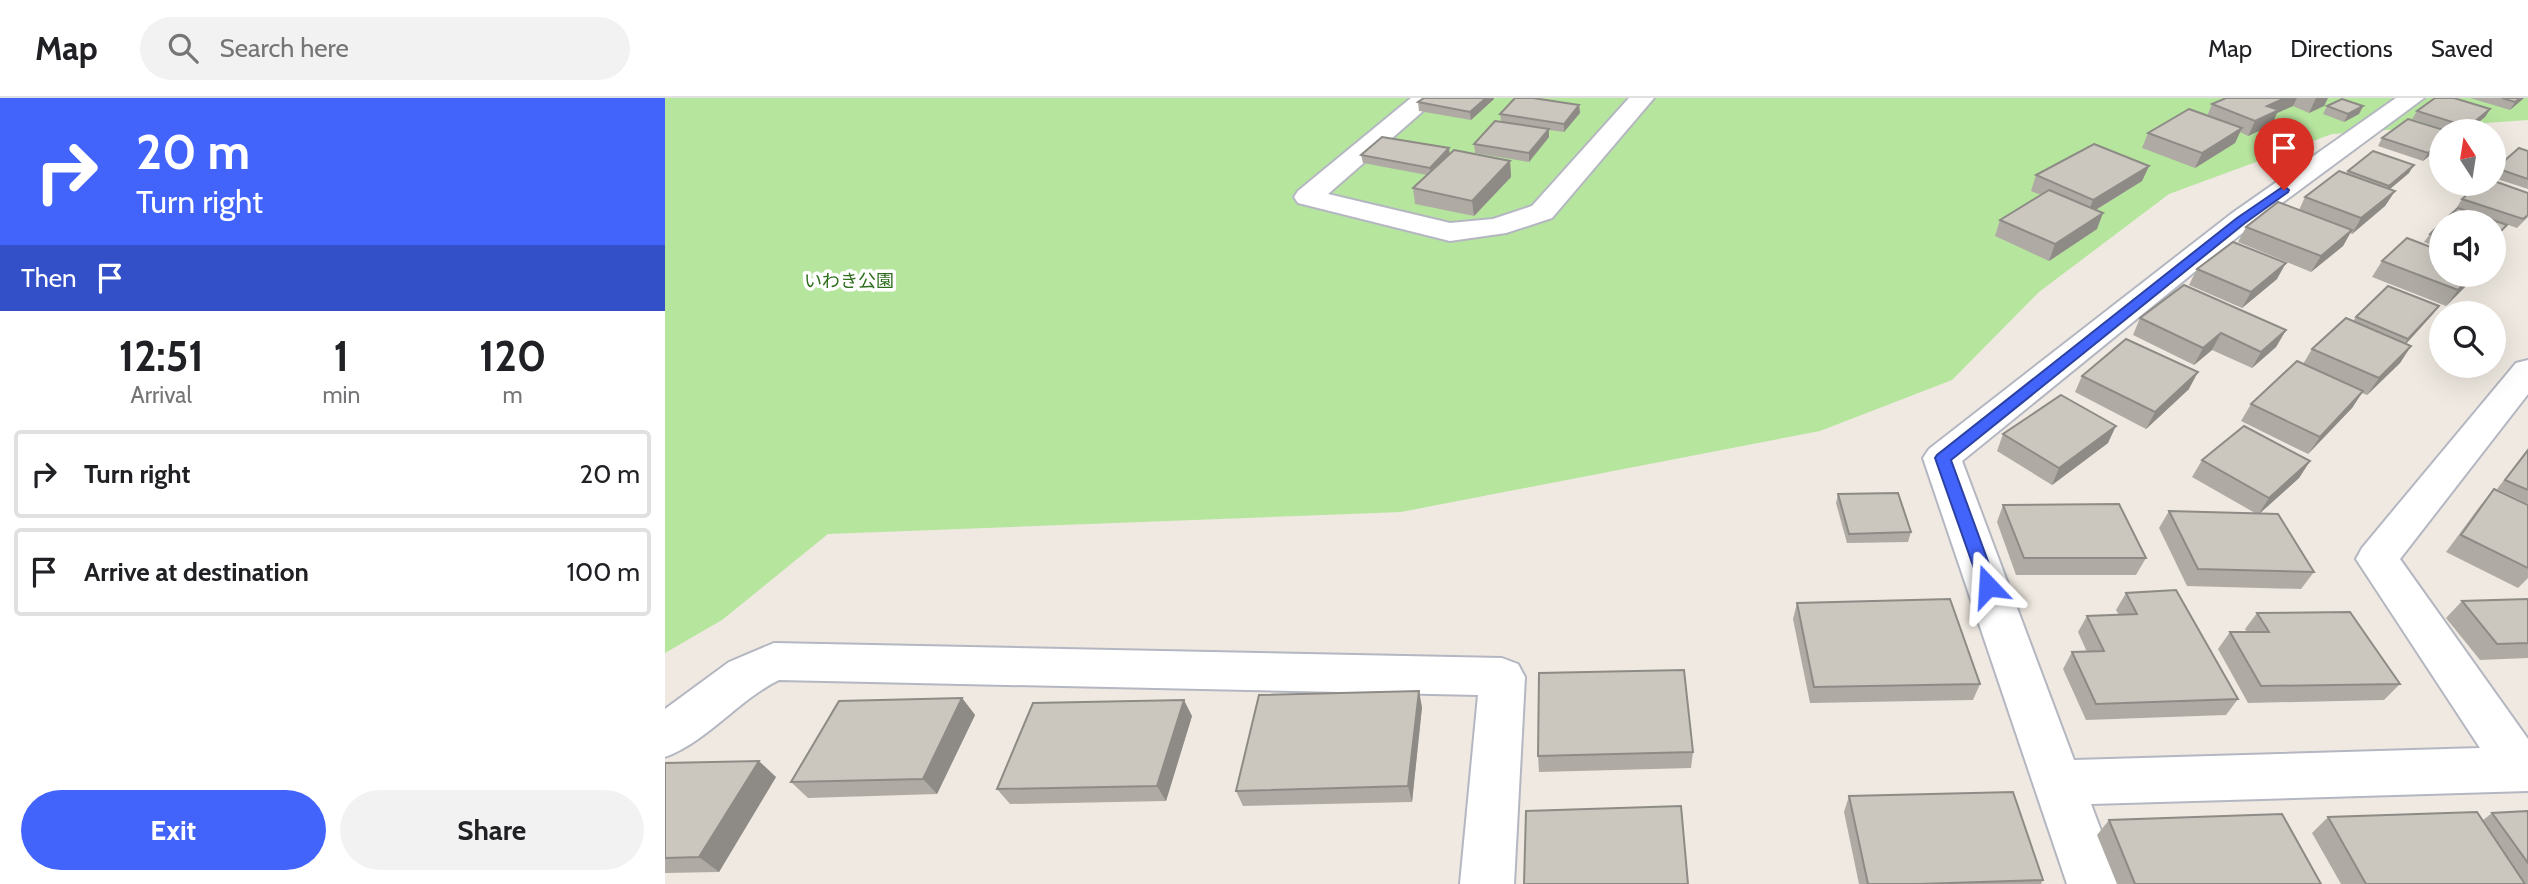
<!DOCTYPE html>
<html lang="en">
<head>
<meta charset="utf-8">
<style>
  body { margin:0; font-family:Cabin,"Noto Sans JP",sans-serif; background:#f2f2f2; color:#202124; height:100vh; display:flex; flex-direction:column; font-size:26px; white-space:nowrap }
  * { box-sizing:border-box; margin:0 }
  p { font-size:23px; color:#757577 }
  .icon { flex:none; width:38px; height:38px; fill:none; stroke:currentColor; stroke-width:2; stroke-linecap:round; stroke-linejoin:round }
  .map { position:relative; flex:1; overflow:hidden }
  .side { display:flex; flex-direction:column; background:#fff; width:665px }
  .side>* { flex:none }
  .guide { background:#4264fb; color:#fff; overflow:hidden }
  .needle { width:46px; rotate:348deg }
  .fabs { position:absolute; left:1764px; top:21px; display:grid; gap:14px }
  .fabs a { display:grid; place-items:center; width:77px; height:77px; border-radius:50%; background:#fff; box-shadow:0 7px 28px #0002; font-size:35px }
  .pin { position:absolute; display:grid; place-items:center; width:60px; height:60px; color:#fff; margin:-72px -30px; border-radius:50% 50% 50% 0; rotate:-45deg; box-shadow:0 0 7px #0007 }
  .pin .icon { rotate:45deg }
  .me { position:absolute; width:77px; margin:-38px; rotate:340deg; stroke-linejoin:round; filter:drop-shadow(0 0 5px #0008) }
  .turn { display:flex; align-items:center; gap:24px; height:147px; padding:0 21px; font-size:32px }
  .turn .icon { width:91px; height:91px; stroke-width:2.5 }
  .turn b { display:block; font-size:49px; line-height:60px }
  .then { display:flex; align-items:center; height:66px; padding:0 21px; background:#0003; gap:14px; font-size:26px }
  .eta { display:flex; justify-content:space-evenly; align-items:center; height:119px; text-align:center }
  .eta b { font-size:42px; font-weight:700; line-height:49px }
  .action { display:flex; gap:14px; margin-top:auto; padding:14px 21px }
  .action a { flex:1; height:80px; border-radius:42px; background:#4264fb; color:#fff; font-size:28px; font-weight:700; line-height:80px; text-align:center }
  .action a+a { background:#f2f2f2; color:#202124 }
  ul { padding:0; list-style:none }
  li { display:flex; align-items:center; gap:21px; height:88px; margin:0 14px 10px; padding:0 7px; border:4px solid #e0e0e0; border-radius:7px }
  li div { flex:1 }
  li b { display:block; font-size:26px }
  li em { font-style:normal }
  header { display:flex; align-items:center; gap:42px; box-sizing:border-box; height:98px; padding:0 35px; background:#fff; border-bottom:2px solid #e0e0e0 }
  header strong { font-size:33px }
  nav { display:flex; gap:38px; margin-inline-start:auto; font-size:24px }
  .search { width:490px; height:63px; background:#f2f2f2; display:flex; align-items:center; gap:18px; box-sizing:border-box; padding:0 24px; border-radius:38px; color:#757577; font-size:26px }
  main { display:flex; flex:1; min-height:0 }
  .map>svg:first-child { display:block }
  .green { fill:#b6e59e }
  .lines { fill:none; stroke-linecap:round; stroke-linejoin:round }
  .minor-casing { stroke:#b4b7c1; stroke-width:4 }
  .minor { fill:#fff; fill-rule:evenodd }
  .wall { fill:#afaba4 }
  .shaded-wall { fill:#8e8b86 }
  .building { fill:#cbc7bf; stroke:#8e8b86; stroke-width:2 }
  .route { fill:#4264fb; stroke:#2b41a3; stroke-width:2 }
  .labels { text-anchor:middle; stroke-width:7; stroke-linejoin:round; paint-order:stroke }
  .far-park-label { font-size:18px; fill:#2c6e1b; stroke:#fff }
</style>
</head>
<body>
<header>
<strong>Map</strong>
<div class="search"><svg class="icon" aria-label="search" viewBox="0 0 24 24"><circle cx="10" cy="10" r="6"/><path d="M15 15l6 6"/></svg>Search here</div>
<nav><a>Map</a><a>Directions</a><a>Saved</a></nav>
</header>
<main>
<section class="side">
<div class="guide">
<div class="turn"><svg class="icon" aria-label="right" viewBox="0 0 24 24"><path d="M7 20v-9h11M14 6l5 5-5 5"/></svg><div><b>20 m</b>Turn right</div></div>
<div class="then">Then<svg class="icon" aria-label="arrive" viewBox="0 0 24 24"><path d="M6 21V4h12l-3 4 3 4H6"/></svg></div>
</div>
<div class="eta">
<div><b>12:51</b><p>Arrival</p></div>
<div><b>1</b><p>min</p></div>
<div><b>120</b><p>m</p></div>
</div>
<ul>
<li><svg class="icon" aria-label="right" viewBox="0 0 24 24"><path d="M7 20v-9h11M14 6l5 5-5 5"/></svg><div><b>Turn right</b></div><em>20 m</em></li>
<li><svg class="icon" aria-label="arrive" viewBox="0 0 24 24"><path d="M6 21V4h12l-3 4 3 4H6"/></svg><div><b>Arrive at destination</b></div><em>100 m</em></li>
</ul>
<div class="action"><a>Exit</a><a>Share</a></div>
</section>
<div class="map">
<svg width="1863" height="786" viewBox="0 0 1863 786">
  <rect width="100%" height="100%" fill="#efe9e1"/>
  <polygon class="green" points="0,0 1863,0 1863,22 1667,36 1504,96 1374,194 1287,282 1155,333 736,414 163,436 57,522 0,555"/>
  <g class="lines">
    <g class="minor-casing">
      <g id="minor">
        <polygon points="746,0 773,0 663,96 785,125 828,121 867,108 964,0 989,0 887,120 841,135 785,143 633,105 629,99 633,93"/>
        <polygon points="1731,0 1759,0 1586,128 1297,363 1409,662 1815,650 1691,461 1697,450 1851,265 1863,262 1863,296 1735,461 1863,641 1863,693 1426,706 1456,786 1402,786 1258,360 1264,351 1566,116"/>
        <path d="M109,545l728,15 16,6 7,13 -11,207h-54l18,-189 -699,-15c-41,20 -71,61 -114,77v-48l64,-47z"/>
      </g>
    </g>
    <use href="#minor" class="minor"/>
  </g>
  <g class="wall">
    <polygon points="759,0 829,0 829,1 806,22 754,13 753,4"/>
    <polygon points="1561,0 1663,0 1659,8 1644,15 1628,8 1612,15 1607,27 1583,38 1575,34 1570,45 1530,70 1477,50 1483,35 1542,18 1547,6"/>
    <polygon points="1805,0 1859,0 1845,12"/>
    <polygon points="914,7 915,15 899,34 884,32 884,39 864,64 810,55 809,46 836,23 835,16"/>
    <polygon points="1662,8 1698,8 1694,16 1679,24 1658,16"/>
    <polygon points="1825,11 1820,19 1802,33 1785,33 1747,21 1752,13"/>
    <polygon points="1776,33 1776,48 1758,63 1713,48 1717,40"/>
    <polygon points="1863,53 1863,91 1829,80 1829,75 1831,70"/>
    <polygon points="785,56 845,63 846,79 809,118 750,106 748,90 762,77 698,65 696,57"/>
    <polygon points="1484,68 1477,83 1431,112 1432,131 1384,163 1330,138 1335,122 1376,97 1366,93 1371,77"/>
    <polygon points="1683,73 1744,75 1725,91 1730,93 1720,108 1687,136 1685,135 1678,148 1646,174 1573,144 1581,129 1634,112 1640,99 1681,76"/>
    <polygon points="1797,101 1863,119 1852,130 1792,109"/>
    <polygon points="1776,125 1776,151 1759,144 1765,136"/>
    <polygon points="1717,163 1776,177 1810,177 1805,184 1781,208 1707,179"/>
    <polygon points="1532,171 1612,181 1577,210 1524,187"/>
    <polygon points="1774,208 1767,217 1741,246 1746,248 1735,265 1702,297 1697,295 1687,310 1643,356 1576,323 1586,306 1638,266 1647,251 1688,223 1691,219"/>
    <polygon points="1475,220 1621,232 1611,249 1587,270 1547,252 1529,267 1468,237"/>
    <polygon points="1417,278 1524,291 1481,331 1410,294"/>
    <polygon points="1338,336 1443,345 1387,387 1332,353"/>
    <polygon points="1863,351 1863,406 1832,391"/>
    <polygon points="1537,362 1645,363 1634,380 1595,415 1649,474 1636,491 1522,488 1494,430 1504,413 1590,415 1527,379"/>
    <polygon points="1829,391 1863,407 1863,480 1853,490 1781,454 1815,408"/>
    <polygon points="1173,396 1246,434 1243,444 1182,445 1171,405"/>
    <polygon points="1338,407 1481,460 1471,477 1351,477 1332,424"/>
    <polygon points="1461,495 1573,601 1561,617 1421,622 1398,571 1407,554 1422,554 1413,534 1422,518 1454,517 1451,512"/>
    <polygon points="1863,501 1863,560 1815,562 1781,520 1797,503"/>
    <polygon points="1132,505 1315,586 1308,602 1145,605 1128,521"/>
    <polygon points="1592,515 1735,586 1719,602 1583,605 1553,551 1565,534 1582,534 1580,531"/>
    <polygon points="297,600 310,617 272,696 143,700 126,684"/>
    <polygon points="757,609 747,704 578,708 571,693"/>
    <polygon points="527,618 501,703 345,706 332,691"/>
    <polygon points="1028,654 1026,670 874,674 873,658"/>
    <polygon points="0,665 111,679 54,774 0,775"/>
    <polygon points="1184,698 1378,782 1376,786 1194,786 1179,714"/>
    <polygon points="1863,713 1863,786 1676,786 1647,735 1663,719 1817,723 1827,715"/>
    <polygon points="1444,722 1656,786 1452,786 1432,737"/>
  </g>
  <g class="shaded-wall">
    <polygon points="821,0 829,0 829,1 806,22 805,14"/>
    <polygon points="1620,0 1632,0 1628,8 1612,15 1607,27 1583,38 1590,23 1602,8"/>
    <polygon points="1651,0 1663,0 1659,8 1644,15"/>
    <polygon points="1855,0 1859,0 1845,12 1850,4"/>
    <polygon points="914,7 915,15 899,34 899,26"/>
    <polygon points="1698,8 1694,16 1679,24 1683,16"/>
    <polygon points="1825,11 1820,19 1802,33 1800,33 1803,29"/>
    <polygon points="1577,30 1570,45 1530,70 1537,55"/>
    <polygon points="884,31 884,39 864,64 864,55"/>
    <polygon points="1776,44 1776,48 1758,63 1763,55"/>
    <polygon points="784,50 785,58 766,78 765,70"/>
    <polygon points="845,63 846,79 809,118 807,103"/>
    <polygon points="1749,67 1744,75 1719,96 1724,88"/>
    <polygon points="1484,68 1477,83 1422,117 1428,102"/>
    <polygon points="1730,93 1720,108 1687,136 1696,120"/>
    <polygon points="1438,115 1432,131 1384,163 1390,146"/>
    <polygon points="1687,132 1678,148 1646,174 1656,158"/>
    <polygon points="1621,165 1612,181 1577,210 1586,194"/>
    <polygon points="1807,177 1810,177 1805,184 1781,208 1793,192"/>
    <polygon points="1774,208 1767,217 1737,250 1743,241"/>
    <polygon points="1621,232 1611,249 1587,270 1596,254"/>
    <polygon points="1556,235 1547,252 1529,267 1538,250"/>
    <polygon points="1746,248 1735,265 1702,297 1714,280"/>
    <polygon points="1533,274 1524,291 1481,331 1490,314"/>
    <polygon points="1698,293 1687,310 1643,356 1655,339"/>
    <polygon points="1451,328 1443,345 1387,387 1394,370"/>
    <polygon points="1645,363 1634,380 1593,417 1604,400"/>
    <polygon points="754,593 757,609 747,704 743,688"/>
    <polygon points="297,600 310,617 272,696 258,681"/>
    <polygon points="519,602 527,618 501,703 492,688"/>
    <polygon points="94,663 111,679 54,774 34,759"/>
  </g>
  <g class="building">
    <polygon points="759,0 821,0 805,14 753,4"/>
    <polygon points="850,0 868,0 914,7 899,26 835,16"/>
    <polygon points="1561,0 1620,0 1602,8 1614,12 1590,23 1547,6"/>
    <polygon points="1770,0 1789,0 1825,11 1803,29 1752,13"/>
    <polygon points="1837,0 1855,0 1850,4"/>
    <polygon points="1677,1 1698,8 1683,16 1662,8"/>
    <polygon points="1524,11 1577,30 1537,55 1483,35"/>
    <polygon points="1743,21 1782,33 1776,33 1776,44 1763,55 1717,40"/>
    <polygon points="830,23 884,31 864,55 809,46"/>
    <polygon points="717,39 784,50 765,70 696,57"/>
    <polygon points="1429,46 1484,68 1428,102 1371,77"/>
    <polygon points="1854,50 1863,53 1863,81 1831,70"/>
    <polygon points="789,52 845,63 807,103 748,90"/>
    <polygon points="1708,53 1749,67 1724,88 1683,73"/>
    <polygon points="1674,73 1730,93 1696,120 1640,99"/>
    <polygon points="1829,83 1863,95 1863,117 1858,121 1797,101 1814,86 1829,86"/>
    <polygon points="1384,92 1438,115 1390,146 1335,122"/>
    <polygon points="1613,104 1687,132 1656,158 1581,129"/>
    <polygon points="1793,110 1842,127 1829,140 1829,124 1777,124"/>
    <polygon points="1776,125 1776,140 1765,136"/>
    <polygon points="1742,140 1776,153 1776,177 1807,177 1793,192 1717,163"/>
    <polygon points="1568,144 1621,165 1586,194 1532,171"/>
    <polygon points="1519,187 1621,232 1596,254 1556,235 1538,250 1475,220"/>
    <polygon points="1723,188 1774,208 1743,241 1691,219"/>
    <polygon points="1681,220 1746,248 1714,280 1647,251"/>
    <polygon points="1461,241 1533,274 1490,314 1417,278"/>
    <polygon points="1632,263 1698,293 1655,339 1586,306"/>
    <polygon points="1396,297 1451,328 1394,370 1338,336"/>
    <polygon points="1579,328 1645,363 1604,400 1537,362"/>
    <polygon points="1863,352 1863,392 1840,382"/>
    <polygon points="1829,391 1863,407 1863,470 1796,437"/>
    <polygon points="1233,395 1246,434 1184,436 1173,396"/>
    <polygon points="1454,406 1481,460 1359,460 1338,407"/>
    <polygon points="1504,413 1613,416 1649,474 1533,471"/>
    <polygon points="1511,492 1573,601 1431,606 1407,554 1439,553 1422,518 1472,516 1461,495"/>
    <polygon points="1285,501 1315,586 1149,589 1132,505"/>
    <polygon points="1863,501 1863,545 1832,546 1797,503"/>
    <polygon points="1685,514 1735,586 1596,588 1565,534 1604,534 1592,515"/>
    <polygon points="1019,572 1028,654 873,658 874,575"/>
    <polygon points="754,593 743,688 571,693 594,597"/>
    <polygon points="297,600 258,681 126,684 174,603"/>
    <polygon points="519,602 492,688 332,691 368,605"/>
    <polygon points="94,663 34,759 0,760 0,665"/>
    <polygon points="1348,694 1378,782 1254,786 1203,786 1184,698"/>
    <polygon points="1016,708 1023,786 859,786 861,713"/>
    <polygon points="1863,713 1863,765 1827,715"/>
    <polygon points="1812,714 1860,786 1701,786 1663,719"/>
    <polygon points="1617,716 1656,786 1470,786 1444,722"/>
  </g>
  <polygon class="route" points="1619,88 1624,92 1623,94 1580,125 1286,362 1332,488 1329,493 1317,493 1270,360 1272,357 1572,120"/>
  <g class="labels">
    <g class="far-park-label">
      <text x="184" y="189">いわき公園</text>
    </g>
  </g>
</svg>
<div class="fabs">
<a><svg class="needle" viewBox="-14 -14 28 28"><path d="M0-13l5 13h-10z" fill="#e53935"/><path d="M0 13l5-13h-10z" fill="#757577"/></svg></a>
<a><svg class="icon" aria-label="sound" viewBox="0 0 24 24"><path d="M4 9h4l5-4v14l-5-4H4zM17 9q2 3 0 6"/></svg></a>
<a><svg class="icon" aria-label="search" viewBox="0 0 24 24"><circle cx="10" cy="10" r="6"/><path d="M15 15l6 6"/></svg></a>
</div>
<div class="pin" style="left:1619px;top:92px;background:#d93025"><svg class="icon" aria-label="arrive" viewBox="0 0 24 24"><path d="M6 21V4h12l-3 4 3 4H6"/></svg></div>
<svg class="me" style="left:1323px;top:488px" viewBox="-20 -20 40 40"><path d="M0-17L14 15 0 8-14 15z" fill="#4264fb" stroke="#fff" stroke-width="4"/></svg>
</div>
</main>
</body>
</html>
